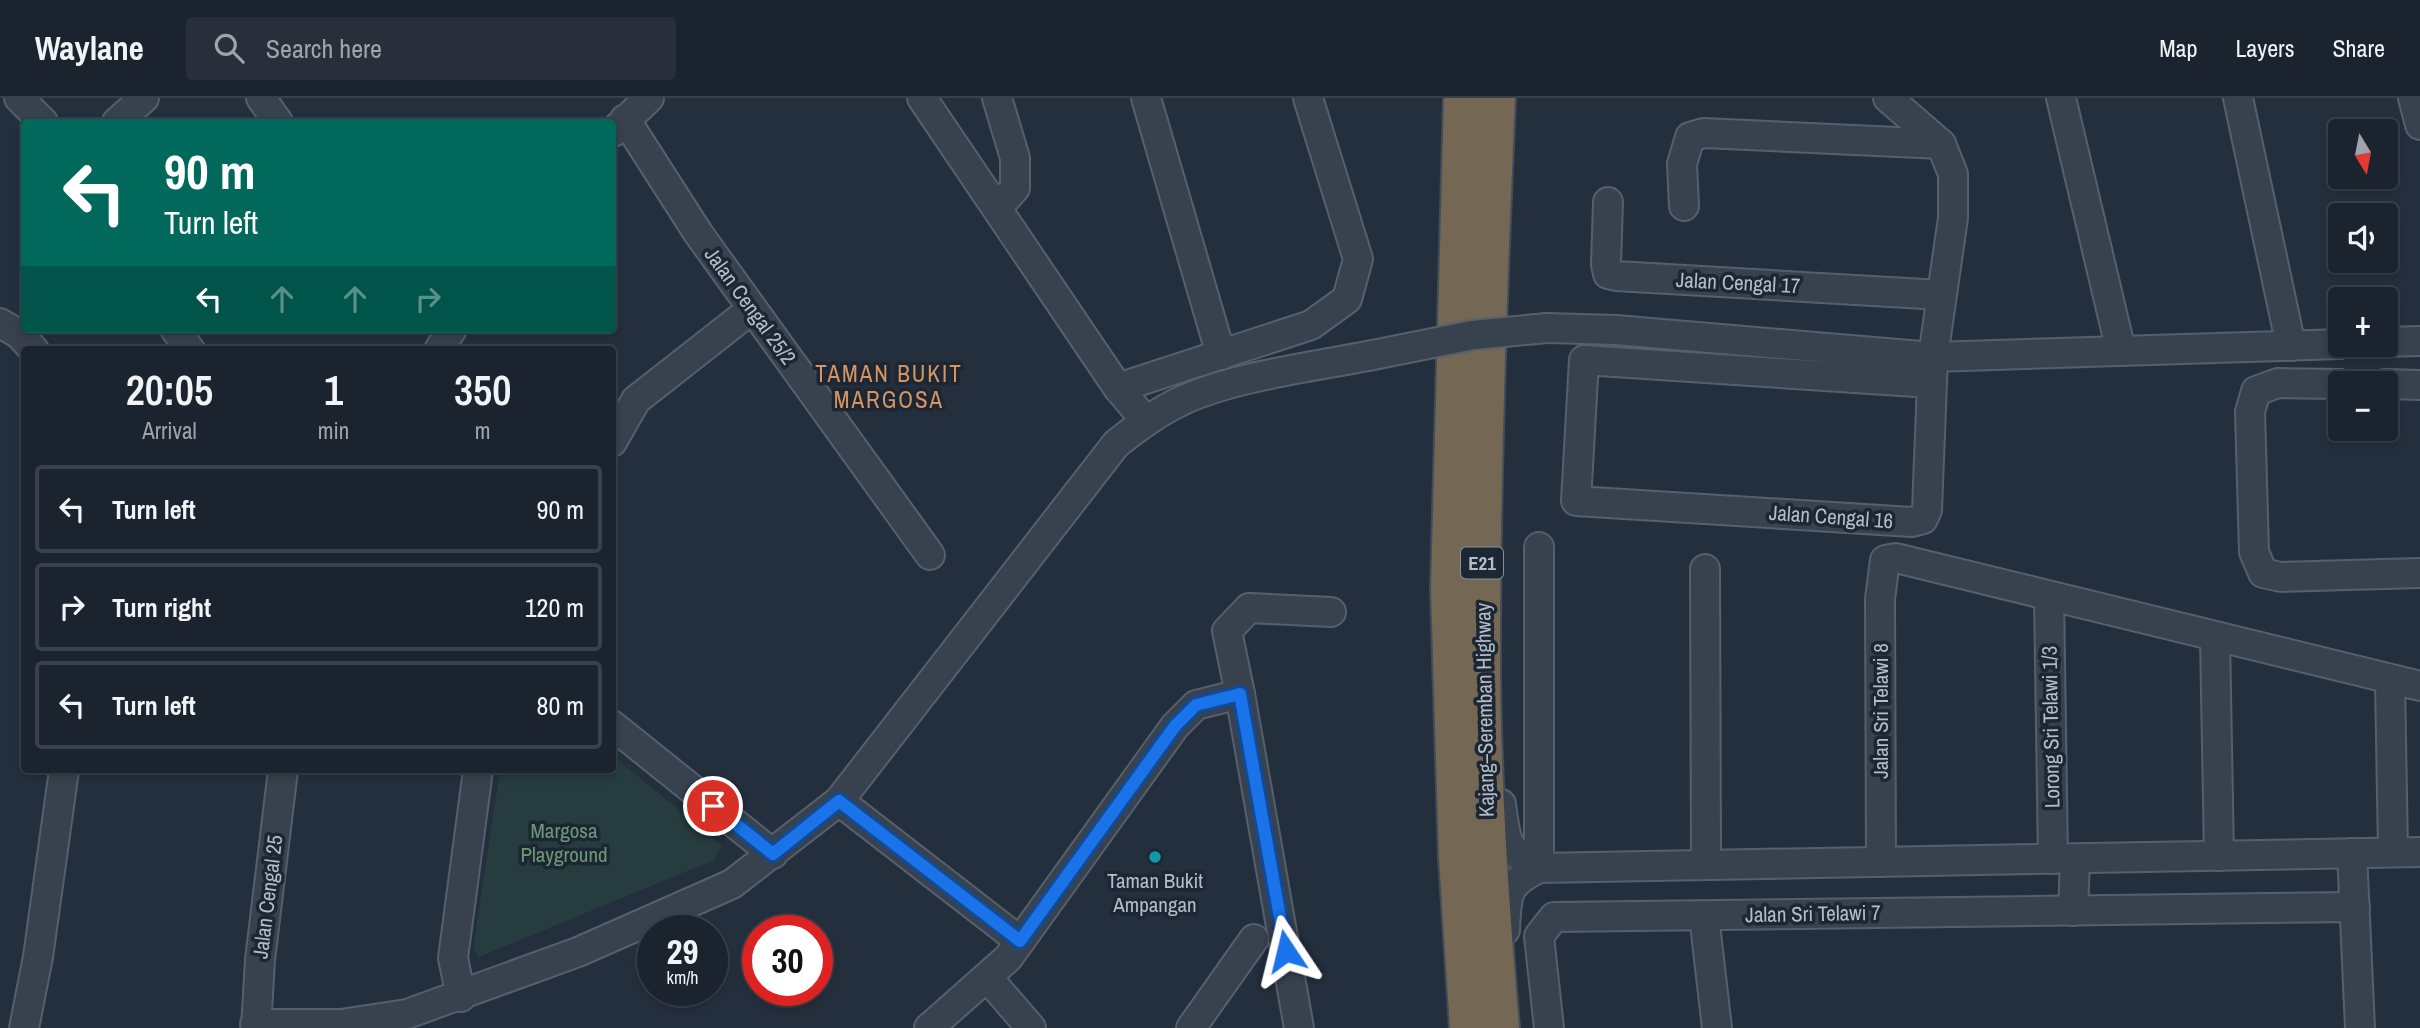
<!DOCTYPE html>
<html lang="en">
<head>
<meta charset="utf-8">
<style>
  body { margin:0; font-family:"Archivo Narrow",sans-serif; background:#282f3a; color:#f1f3f6; height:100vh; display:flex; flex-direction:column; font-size:26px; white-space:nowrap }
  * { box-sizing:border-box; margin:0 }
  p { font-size:23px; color:#a0a4aa }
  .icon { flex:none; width:38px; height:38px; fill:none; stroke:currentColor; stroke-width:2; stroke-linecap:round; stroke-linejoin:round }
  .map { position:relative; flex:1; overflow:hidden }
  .panel { position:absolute; left:21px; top:248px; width:595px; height:427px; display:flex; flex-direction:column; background:#1b232e; border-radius:7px; box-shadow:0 4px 10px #0003,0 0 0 2px #39404a }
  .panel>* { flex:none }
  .banner { position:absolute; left:21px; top:21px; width:595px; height:214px; border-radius:7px; box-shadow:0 4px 10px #0003,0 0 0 2px #39404a; background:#00695c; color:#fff; overflow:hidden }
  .needle { width:46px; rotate:170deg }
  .fabs { position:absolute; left:2328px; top:21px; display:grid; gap:14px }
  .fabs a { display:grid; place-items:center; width:70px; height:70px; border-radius:7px; background:#1b232e; box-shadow:0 4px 10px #0003,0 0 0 2px #39404a; font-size:35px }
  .speed { position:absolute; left:637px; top:817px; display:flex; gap:14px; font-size:35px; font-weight:700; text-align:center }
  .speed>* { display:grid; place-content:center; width:91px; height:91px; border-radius:50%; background:#1b232e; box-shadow:0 4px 10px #0003,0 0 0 2px #39404a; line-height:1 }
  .speed small { font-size:18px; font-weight:400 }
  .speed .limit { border:10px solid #d22; background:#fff; color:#111 }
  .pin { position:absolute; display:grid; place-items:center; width:60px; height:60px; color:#fff; margin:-30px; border:4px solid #fff; border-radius:50%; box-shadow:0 2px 7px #0007 }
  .me { position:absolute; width:77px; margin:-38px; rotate:350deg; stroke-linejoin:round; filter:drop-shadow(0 0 5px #0008) }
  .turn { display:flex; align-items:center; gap:24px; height:147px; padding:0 28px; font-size:32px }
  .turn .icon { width:91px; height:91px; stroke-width:2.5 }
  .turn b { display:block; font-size:49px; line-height:60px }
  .lanes { display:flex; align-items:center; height:66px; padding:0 28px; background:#0003; justify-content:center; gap:35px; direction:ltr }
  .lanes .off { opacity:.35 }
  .eta { display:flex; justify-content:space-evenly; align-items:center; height:119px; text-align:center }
  .eta b { font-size:42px; font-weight:600; line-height:49px }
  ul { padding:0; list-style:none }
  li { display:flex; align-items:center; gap:21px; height:88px; margin:0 14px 10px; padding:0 14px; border:4px solid #39404a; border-radius:7px }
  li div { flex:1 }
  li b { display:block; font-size:26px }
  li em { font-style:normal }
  header { display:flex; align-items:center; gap:42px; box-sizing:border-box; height:98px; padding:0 35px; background:#1b232e; border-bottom:2px solid #39404a }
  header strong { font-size:33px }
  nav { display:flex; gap:38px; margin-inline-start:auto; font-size:24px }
  .search { width:490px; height:63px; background:#282f3a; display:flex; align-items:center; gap:18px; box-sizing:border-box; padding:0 24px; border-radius:7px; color:#a0a4aa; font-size:26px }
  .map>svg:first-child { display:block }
  .green { fill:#263c3f }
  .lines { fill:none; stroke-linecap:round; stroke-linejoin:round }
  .minor-casing { stroke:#565f6c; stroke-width:32 }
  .highway-casing { stroke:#434c59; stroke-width:42 }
  .minor { stroke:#38414e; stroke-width:28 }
  .highway { stroke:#746855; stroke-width:38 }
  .minor-bridge-casing { stroke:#565f6c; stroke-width:32; stroke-linecap:butt }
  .minor-bridge { stroke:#38414e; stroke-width:28 }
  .route-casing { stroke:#114b97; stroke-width:18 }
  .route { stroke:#1a73e8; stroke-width:12 }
  .culture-dot { fill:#0f9aa8; stroke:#1d2633; stroke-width:2.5 }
  .labels { text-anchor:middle; stroke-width:7; stroke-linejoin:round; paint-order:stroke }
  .shield { fill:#1d2633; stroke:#878f9c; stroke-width:2 }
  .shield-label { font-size:19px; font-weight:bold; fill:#b4bcc9 }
  .street-label { font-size:21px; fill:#b4bcc9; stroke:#1d2633 }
  .park-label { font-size:21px; fill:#6b9a76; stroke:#1d2633 }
  .poi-label { font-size:21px; fill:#b4bcc9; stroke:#1d2633 }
  .neighbourhood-label { font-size:23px; letter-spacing:2px; fill:#d59563; stroke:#1d2633 }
</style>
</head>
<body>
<header>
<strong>Waylane</strong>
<div class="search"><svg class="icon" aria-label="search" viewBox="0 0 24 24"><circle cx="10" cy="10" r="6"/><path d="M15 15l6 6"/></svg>Search here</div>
<nav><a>Map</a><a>Layers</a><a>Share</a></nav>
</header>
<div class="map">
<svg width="2420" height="930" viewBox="0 0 2420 930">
  <rect width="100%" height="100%" fill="#242f3e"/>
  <polygon class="green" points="613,658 722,747 714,762 479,859 473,851 500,672 612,672"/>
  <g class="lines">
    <g class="minor-casing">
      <g id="minor">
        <polyline points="19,0 43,24"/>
        <polyline points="261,0 278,24"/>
        <polyline points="922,0 1118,290 1146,323"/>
        <polyline points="997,0 1015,60 1015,90 998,109"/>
        <polyline points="1146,0 1221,257"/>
        <polyline points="1888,0 1941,46 1953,76 1953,120 1933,259 1927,412 1923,421 1912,424 1576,403 1584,262 1931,285"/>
        <polyline points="2061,0 2121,253"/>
        <polyline points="2238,0 2291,248"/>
        <polyline points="2413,0 2420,27"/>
        <polyline points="625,21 698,135 930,457"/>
        <polyline points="117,24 144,0"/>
        <polyline points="613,34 649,0"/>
        <polyline points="1608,104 1606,167 1608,176 1616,178 1941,197"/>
        <polyline points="1684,108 1682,66 1690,39 1704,35 1941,46"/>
        <polyline points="0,225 19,236 34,252"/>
        <polyline points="1547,230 1616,232 1933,259 2340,246"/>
        <polyline points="175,231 190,252"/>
        <polyline points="2385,244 2420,243"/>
        <polyline points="439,252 452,231"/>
        <polyline points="2340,286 2278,285 2256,293 2250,314 2254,454 2263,475 2281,479 2420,475"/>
        <polyline points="2385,286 2420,287"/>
        <polyline points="1118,290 1311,227 1347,201 1358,161 1308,0"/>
        <polyline points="612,344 636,302 752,211"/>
        <polyline points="1539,449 1539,770"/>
        <polyline points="1705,471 1706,767"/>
        <polyline points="2049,498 2053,761"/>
        <polyline points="2215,540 2219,758"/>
        <polyline points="2390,583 2393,754"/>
        <polyline points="1240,596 1227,533 1249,510 1331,514"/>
        <polyline points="612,627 773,756"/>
        <polyline points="839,703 1020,843"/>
        <path d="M1501,706c5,38 4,45 38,64"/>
        <polyline points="2352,755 2360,930"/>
        <polyline points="1881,764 1880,501 1885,462 1896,460 2420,588"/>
        <polyline points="2073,813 2075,761"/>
        <polyline points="1704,818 1717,930"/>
        <path d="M1505,832c2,-36 0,-45 34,-62l881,-16"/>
        <polyline points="987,879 1031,930"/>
        <polyline points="461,899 453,860 478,672"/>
        <path d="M255,926h86l66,-10 171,-62 154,-68 107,-83 277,-357c20,-16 40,-31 63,-42 53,-26 140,-36 199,-48"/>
        <polyline points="24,930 38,859 64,672"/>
        <polyline points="256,930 260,862 283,672"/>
        <polyline points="929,930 1008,860 1175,628 1196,607 1240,596 1299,930"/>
        <polyline points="1191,930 1254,841"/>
        <polyline points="1549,930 1539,838 1554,819 2355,809"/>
      </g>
    </g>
    <g class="highway-casing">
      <g id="highway">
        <polyline points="1463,0 1450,491 1458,760 1469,930"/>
        <path d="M1496,0c-8,185 -15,370 -15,555 0,125 9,251 19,375"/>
      </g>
    </g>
    <use href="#minor" class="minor"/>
    <use href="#highway" class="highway"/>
    <g class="minor-bridge-casing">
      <polyline id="minor-bridge" points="1378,256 1473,237 1547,230"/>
    </g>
    <use href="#minor-bridge" class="minor-bridge"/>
  </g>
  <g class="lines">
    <g class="route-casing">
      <polyline id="route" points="713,708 773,756 839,703 1020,843 1175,628 1196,607 1240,596 1286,853"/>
    </g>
    <use href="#route" class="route"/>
  </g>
  <circle class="culture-dot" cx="1155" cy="759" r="7"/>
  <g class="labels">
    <rect class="shield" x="1461" y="449.5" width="42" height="31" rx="5"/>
    <g class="shield-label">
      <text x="1482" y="472">E21</text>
    </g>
    <g class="street-label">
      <text transform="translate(1738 185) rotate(3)" y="7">Jalan Cengal 17</text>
      <text transform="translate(750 208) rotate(54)" y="7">Jalan Cengal 25/2</text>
      <text transform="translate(1831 419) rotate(4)" y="7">Jalan Cengal 16</text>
      <text transform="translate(1485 612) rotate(-91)" y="7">Kajang–Seremban Highway</text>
      <text transform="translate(1881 613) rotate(-90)" y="7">Jalan Sri Telawi 8</text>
      <text transform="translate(2051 629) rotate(-91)" y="7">Lorong Sri Telawi 1/3</text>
      <text transform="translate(268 799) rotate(-83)" y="7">Jalan Cengal 25</text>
      <text transform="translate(1813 816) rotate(-1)" y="7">Jalan Sri Telawi 7</text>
    </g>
    <g class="park-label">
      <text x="564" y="740">Margosa<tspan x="564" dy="24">Playground</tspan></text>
    </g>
    <g class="poi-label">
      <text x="1155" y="790">Taman Bukit<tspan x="1155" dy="24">Ampangan</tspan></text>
    </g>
    <g class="neighbourhood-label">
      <text x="889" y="284">TAMAN BUKIT<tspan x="889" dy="26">MARGOSA</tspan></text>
    </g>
  </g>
</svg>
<div class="fabs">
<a><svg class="needle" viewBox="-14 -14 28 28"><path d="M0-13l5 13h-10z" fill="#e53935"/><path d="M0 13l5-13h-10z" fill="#a0a4aa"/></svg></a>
<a><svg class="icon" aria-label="sound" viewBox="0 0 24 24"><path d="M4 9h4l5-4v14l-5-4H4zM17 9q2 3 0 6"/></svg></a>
<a>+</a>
<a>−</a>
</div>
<div class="speed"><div>29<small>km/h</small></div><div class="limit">30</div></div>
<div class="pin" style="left:713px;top:708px;background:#d93025"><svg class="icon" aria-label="arrive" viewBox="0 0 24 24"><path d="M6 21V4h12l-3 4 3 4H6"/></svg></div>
<svg class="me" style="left:1286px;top:853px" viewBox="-20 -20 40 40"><path d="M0-17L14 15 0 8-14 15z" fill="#1a73e8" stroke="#fff" stroke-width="4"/></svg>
<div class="banner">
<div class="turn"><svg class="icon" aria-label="left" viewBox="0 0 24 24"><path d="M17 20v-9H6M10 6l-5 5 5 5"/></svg><div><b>90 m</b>Turn left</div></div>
<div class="lanes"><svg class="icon" aria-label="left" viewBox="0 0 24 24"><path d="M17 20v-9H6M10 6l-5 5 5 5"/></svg><svg class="icon off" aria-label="ahead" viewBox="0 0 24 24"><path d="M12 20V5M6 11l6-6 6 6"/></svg><svg class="icon off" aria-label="ahead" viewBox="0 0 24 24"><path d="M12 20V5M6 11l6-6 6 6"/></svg><svg class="icon off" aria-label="right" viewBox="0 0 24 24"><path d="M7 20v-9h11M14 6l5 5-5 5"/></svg></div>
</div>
<section class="panel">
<div class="eta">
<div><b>20:05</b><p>Arrival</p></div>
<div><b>1</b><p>min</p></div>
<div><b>350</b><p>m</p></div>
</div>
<ul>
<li><svg class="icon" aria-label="left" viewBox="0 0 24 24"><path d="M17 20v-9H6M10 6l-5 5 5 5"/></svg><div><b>Turn left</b></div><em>90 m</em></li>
<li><svg class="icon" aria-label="right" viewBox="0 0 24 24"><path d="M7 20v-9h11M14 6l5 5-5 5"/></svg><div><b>Turn right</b></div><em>120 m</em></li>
<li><svg class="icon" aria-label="left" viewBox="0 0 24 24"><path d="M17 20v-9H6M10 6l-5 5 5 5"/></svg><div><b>Turn left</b></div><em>80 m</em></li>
</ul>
</section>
</div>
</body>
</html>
